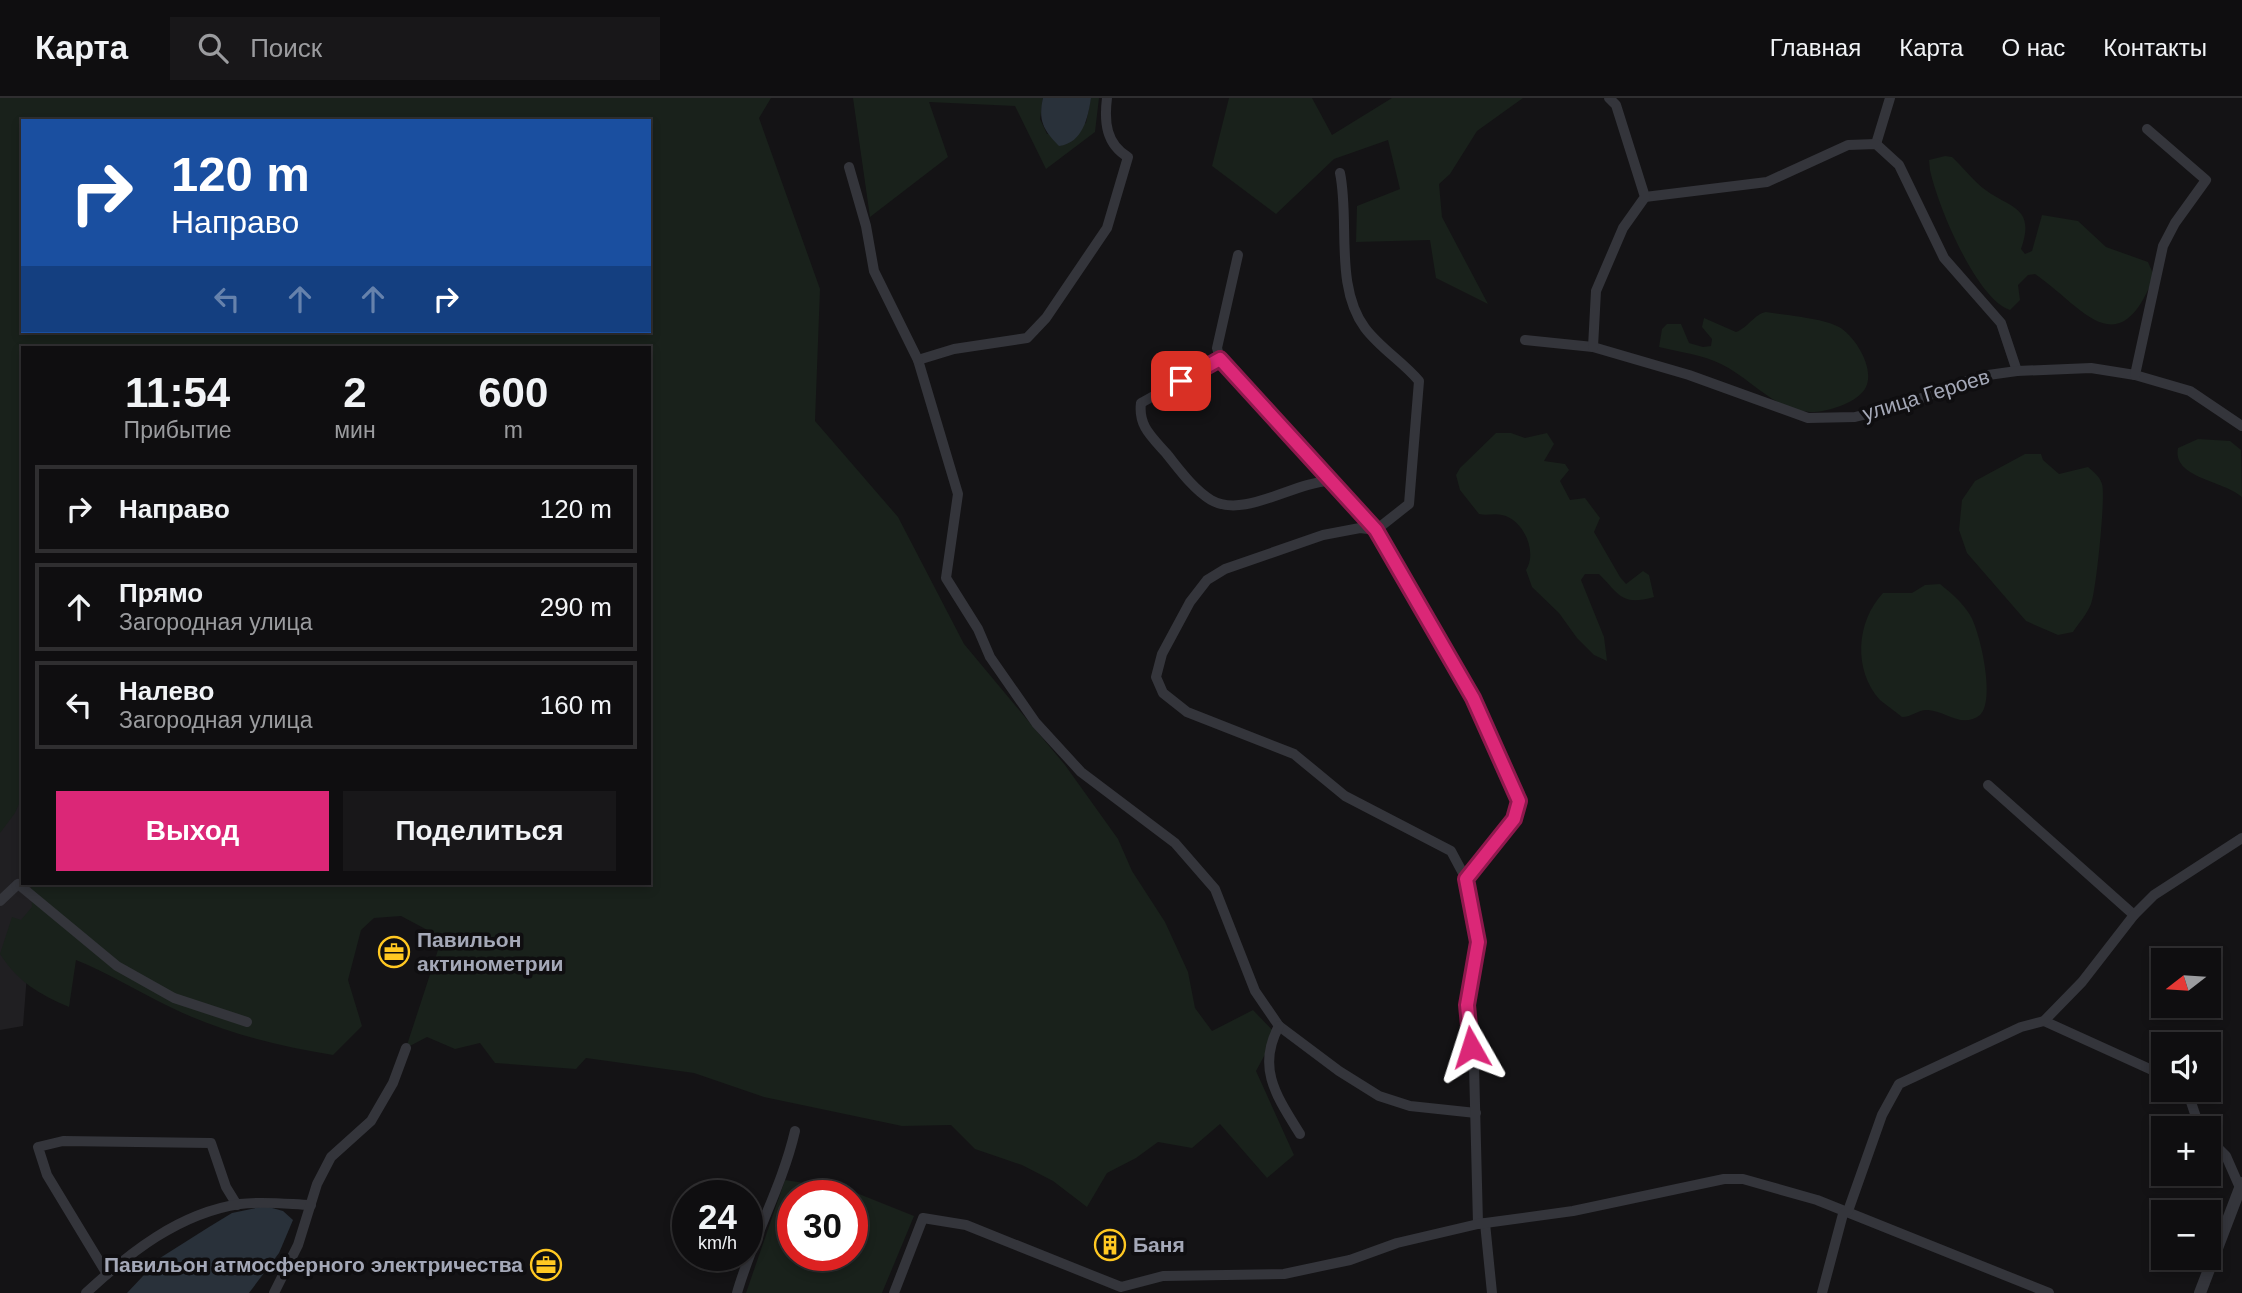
<!DOCTYPE html>
<html lang="ru">
<head>
<meta charset="utf-8">
<style>
  body { margin:0; font-family:Arial,sans-serif; background:#181719; color:#f1f3f6; height:100vh; display:flex; flex-direction:column; font-size:26px; white-space:nowrap }
  * { box-sizing:border-box; margin:0 }
  p { font-size:23px; color:#9b9c9f }
  .icon { flex:none; width:38px; height:38px; fill:none; stroke:currentColor; stroke-width:2; stroke-linecap:round; stroke-linejoin:round }
  .map { position:relative; flex:1; overflow:hidden }
  .details { position:absolute; left:21px; top:248px; width:630px; height:539px; display:flex; flex-direction:column; background:#0f0e10; border-radius:0px; box-shadow:0 4px 10px #0003,0 0 0 2px #2f2e30 }
  .details>* { flex:none }
  .guide { position:absolute; left:21px; top:21px; width:630px; height:214px; border-radius:0px; box-shadow:0 4px 10px #0003,0 0 0 2px #2f2e30; background:#1a4fa0; color:#fff; overflow:hidden }
  .needle { width:46px; rotate:253deg }
  .tools { position:absolute; left:2151px; top:850px; display:grid; gap:14px }
  .tools a { display:grid; place-items:center; width:70px; height:70px; border-radius:0px; background:#0f0e10; box-shadow:0 4px 10px #0003,0 0 0 2px #2f2e30; font-size:35px }
  .speed { position:absolute; left:672px; top:1082px; display:flex; gap:14px; font-size:35px; font-weight:700; text-align:center }
  .speed>* { display:grid; place-content:center; width:91px; height:91px; border-radius:50%; background:#0f0e10; box-shadow:0 4px 10px #0003,0 0 0 2px #2f2e30; line-height:1 }
  .speed small { font-size:18px; font-weight:400 }
  .speed .limit { border:10px solid #d22; background:#fff; color:#111 }
  .pin { position:absolute; display:grid; place-items:center; width:60px; height:60px; color:#fff; margin:-30px; border-radius:14px; box-shadow:0 4px 10px #0006 }
  .me { position:absolute; width:77px; margin:-38px; rotate:354deg; stroke-linejoin:round; filter:drop-shadow(0 0 5px #0008) }
  .turn { display:flex; align-items:center; gap:24px; height:147px; padding:0 35px; font-size:32px }
  .turn .icon { width:91px; height:91px; stroke-width:2.5 }
  .turn b { display:block; font-size:49px; line-height:60px }
  .lanes { display:flex; align-items:center; height:66px; padding:0 35px; background:#0003; justify-content:center; gap:35px; direction:ltr }
  .lanes .off { opacity:.35 }
  .eta { display:flex; justify-content:space-evenly; align-items:center; height:119px; text-align:center }
  .eta b { font-size:42px; font-weight:800; line-height:49px }
  .cta { display:flex; gap:14px; margin-top:auto; padding:14px 35px }
  .cta a { flex:1; height:80px; border-radius:0px; background:#db2777; color:#fff; font-size:28px; font-weight:800; line-height:80px; text-align:center }
  .cta a+a { background:#181719; color:#f1f3f6 }
  ul { padding:0; list-style:none }
  li { display:flex; align-items:center; gap:21px; height:88px; margin:0 14px 10px; padding:0 21px; border:4px solid #2f2e30; border-radius:0px }
  li div { flex:1 }
  li b { display:block; font-size:26px }
  li em { font-style:normal }
  header { display:flex; align-items:center; gap:42px; box-sizing:border-box; height:98px; padding:0 35px; background:#0f0e10; border-bottom:2px solid #2f2e30 }
  header strong { font-size:33px }
  nav { display:flex; gap:38px; margin-inline-start:auto; font-size:24px }
  .search { width:490px; height:63px; background:#181719; display:flex; align-items:center; gap:18px; box-sizing:border-box; padding:0 24px; border-radius:0px; color:#9b9c9f; font-size:26px }
  .map>svg:first-child { display:block }
  .built { fill:#201f22 }
  .green { fill:#19211b; fill-rule:evenodd }
  .water { fill:#29313a }
  .lines { fill:none; stroke-linecap:round; stroke-linejoin:round }
  .minor { stroke:#34353b; stroke-width:10 }
  .tertiary { stroke:#34353b; stroke-width:12 }
  .route-casing { stroke:#8e194d; stroke-width:18 }
  .route { stroke:#db2777; stroke-width:12 }
  .labels { text-anchor:middle; stroke-width:7; stroke-linejoin:round; paint-order:stroke }
  .street-label { font-size:21px; fill:#a4a8b7; stroke:#0f0e10 }
  .poi-label { font-size:21px; font-weight:bold; fill:#a4a8b7; stroke:#0f0e10; text-anchor:start }
</style>
</head>
<body>
<header>
<strong>Карта</strong>
<div class="search"><svg class="icon" aria-label="search" viewBox="0 0 24 24"><circle cx="10" cy="10" r="6"/><path d="M15 15l6 6"/></svg>Поиск</div>
<nav><a>Главная</a><a>Карта</a><a>О нас</a><a>Контакты</a></nav>
</header>
<div class="map">
<svg width="2242" height="1195" viewBox="0 0 2242 1195">
  <rect width="100%" height="100%" fill="#141315"/>
  <polygon class="built" points="23,696 23,786 34,786 23,928 0,932 0,731"/>
  <g class="green">
    <path d="M0,0h771l-12,20 61,171 -5,132 83,96 66,127 101,121 53,74 14,32 33,51 23,50 7,36 17,23 41,-21 23,24 -20,37 38,84 -27,23 -47,-54 -28,24 -34,-6 -22,16 -29,15 -20,34 -34,-26 -31,-16 -47,-16 -24,-24 -49,1 -138,-29 -70,-24 -108,-15 -10,11 -81,-6 -15,-20 -25,6 -28,-12 -21,11 32,-98 4,1 -9,-18 -32,-17 -27,2 -13,12 -13,50 14,46 -29,29c-56,-9 -113,-23 -165,-49 -31,-15 -60,-33 -92,-46l-7,47c-30,-13 -51,-25 -69,-53l12,-37 9,3 11,-13 -1,-23h618v-536h-626v447l-8,18 -15,20zM23,23h626v210h-626z"/>
    <polygon points="853,0 1043,0 1040,21 1047,36 1086,25 1091,0 1099,0 1095,34 1046,71 1015,8 929,4 948,59 870,119"/>
    <polygon points="1229,0 1312,0 1332,37 1392,0 1523,0 1477,33 1450,76 1439,86 1442,119 1488,206 1436,180 1430,142 1356,144 1357,108 1400,91 1388,42 1334,61 1276,116 1212,68"/>
    <path d="M1945,58l7,1c12,11 22,25 35,34 23,17 49,16 34,58l4,5 7,-3 10,-36 36,6 28,26 42,15 6,14c-36,93 -73,29 -119,-2l-7,1 -10,10 2,15 -10,10c-34,-11 -73,-106 -80,-140l-1,-10z"/>
    <path d="M1766,214c20,3 57,6 73,15 16,9 36,41 27,60 -7,15 -36,24 -51,25 -41,0 -61,-32 -94,-48 -17,-9 -42,-12 -62,-17l3,-18 5,-5h14l8,19 14,4 8,-1 1,-7 -10,-12 2,-9 32,14c12,-4 18,-18 30,-20z"/>
    <path d="M1496,335h15l14,5 22,-5 7,11 -10,17 21,3 4,6 -9,11 10,19 15,-2 15,20 -6,14 26,45 6,7 17,-13 6,4 5,22c-33,9 -34,-2 -55,-23h-14l-4,6 23,57 3,24 -13,-6 -17,-17 -18,-25 -27,-26 -6,-17c12,-18 -3,-51 -24,-55 -8,-2 -15,1 -23,-1l-19,-24 -4,-15 4,-7z"/>
    <path d="M2198,341l32,2 11,9 1,47c-19,-17 -70,-19 -64,-49z"/>
    <path d="M2025,356h16l2,6 16,14 29,-7c6,5 12,10 14,17 4,11 -6,108 -11,120 -4,10 -12,19 -18,28l-15,3 -32,-14 -59,-68 -8,-23 3,-30 13,-19z"/>
    <path d="M1940,486c11,9 22,18 30,31 10,16 26,86 10,100 -18,14 -34,-4 -52,-5 -9,-1 -16,7 -26,7 -7,-6 -15,-11 -22,-17 -27,-30 -24,-78 3,-107h29l13,-8z"/>
    <path d="M785,1082l64,10 65,26 -32,77h-136zM793,1097h59v60h-59z"/>
  </g>
  <g class="water">
    <path d="M1043,0h48c-3,19 -8,45 -32,48 -16,-16 -21,-26 -16,-48z"/>
    <polygon points="265,1108 283,1113 293,1122 279,1155 249,1195 127,1195 160,1160 209,1129 232,1115"/>
  </g>
  <g class="lines">
    <g class="minor">
      <path d="M1107,0c-3,24 -1,46 21,59l-21,71 -61,90 -19,20 -73,11 -36,11 40,134 -12,84 32,51 12,28 46,66 45,49 94,71 40,46 40,102 24,35 60,45 40,25 31,10 66,7"/>
      <polyline points="1876,46 1890,0"/>
      <polyline points="849,69 866,128 874,173 918,262"/>
      <polyline points="1645,99 1767,84 1848,47 1876,46 1899,67 1944,160 2001,225 2017,273"/>
      <path d="M1238,157l-21,93 3,11 156,171 33,-26 10,-123c-16,-19 -39,-33 -54,-53 -31,-42 -15,-107 -25,-155"/>
      <polyline points="1525,242 1593,249 1689,277 1808,320 1855,319 1903,307 1981,278 2017,273 2091,270 2135,277 2190,293 2242,328"/>
      <polyline points="1593,249 1596,193 1623,130 1645,99 1616,7 1609,0"/>
      <path d="M1220,261l-79,44c-3,23 11,34 25,50 13,16 27,36 45,47 33,19 83,-18 119,-19"/>
      <polyline points="2135,277 2163,148 2175,125 2206,82 2147,31"/>
      <polyline points="1988,687 2134,817"/>
      <polyline points="1466,781 1514,721 1519,703 1473,600 1376,432 1360,430 1323,437 1225,471 1207,482 1190,504 1162,556 1156,579 1163,595 1187,614 1294,656 1345,698 1451,753 1466,781 1478,844 1467,907 1474,967 1478,1126"/>
      <polyline points="0,803 18,786 117,868 174,900 247,924"/>
      <polyline points="2044,923 2163,977"/>
      <path d="M1279,928c-23,42 -2,71 21,108"/>
      <polyline points="2182,992 2189,998 2200,1031"/>
      <polyline points="2208,1040 2226,1058 2241,1092"/>
      <polyline points="1485,1125 1492,1195"/>
      <polyline points="107,1176 47,1077 38,1049 63,1043 211,1045 226,1089 237,1107"/>
      <path d="M86,1195c43,-40 93,-80 154,-89 23,-3 47,0 71,1"/>
      <polyline points="274,1195 298,1147 317,1086 331,1059 371,1023 393,985 406,950"/>
      <path d="M737,1195c16,-56 45,-106 58,-162"/>
      <polyline points="894,1195 923,1120 966,1127 1121,1189 1163,1178 1284,1176 1350,1162 1397,1145 1478,1126 1573,1113 1724,1081 1743,1081 1817,1102 2049,1195"/>
      <polyline points="1822,1195 1843,1116 1848,1113 1882,1017 1899,986 2021,929 2044,923 2082,884 2134,817 2154,797 2242,740"/>
    </g>
    <polyline class="tertiary" points="2200,1195 2242,1085"/>
  </g>
  <g class="lines">
    <g class="route-casing">
      <polyline id="route" points="1181,283 1220,261 1376,432 1473,600 1519,703 1514,721 1466,781 1478,844 1467,907 1471,949"/>
    </g>
    <use href="#route" class="route"/>
  </g>
  <defs>
    <g id="office-ring" transform="scale(1.575)"><circle r="9.5" fill="#0f0e10" stroke="#ffc822" stroke-width="1.5"/><path d="M-6-3h4V-5.5h4V-3h4V5H-6ZM-1-4.5V-3h2v-1.5ZM-6 0V1H6V0Z" fill="#ffc822"/></g>
    <g id="building-ring" transform="scale(1.575)"><circle r="9.5" fill="#0f0e10" stroke="#ffc822" stroke-width="1.5"/><path d="M-4-6H4V6H1V3H-1V6H-4ZM-2.5-4.3h1.7v1.8h-1.7ZM.8-4.3h1.7v1.8H.8ZM-2.5-1h1.7V.8h-1.7ZM.8-1h1.7V.8H.8Z" fill="#ffc822"/></g>
  </defs>
  <g fill-rule="evenodd">
    <use href="#office-ring" x="394" y="854"/>
    <use href="#building-ring" x="1110" y="1147"/>
    <use href="#office-ring" x="546" y="1167"/>
  </g>
  <g class="labels">
    <g class="street-label">
      <text transform="translate(1926 297) rotate(-17)" y="7">улица Героев</text>
    </g>
    <g class="poi-label">
      <text x="417" y="849">Павильон<tspan x="417" dy="24">актинометрии</tspan></text>
      <text x="1133" y="1154">Баня</text>
      <text x="523" y="1174" text-anchor="end">Павильон атмосферного электричества</text>
    </g>
  </g>
</svg>
<div class="tools">
<a><svg class="needle" viewBox="-14 -14 28 28"><path d="M0-13l5 13h-10z" fill="#e53935"/><path d="M0 13l5-13h-10z" fill="#9b9c9f"/></svg></a>
<a><svg class="icon" aria-label="sound" viewBox="0 0 24 24"><path d="M4 9h4l5-4v14l-5-4H4zM17 9q2 3 0 6"/></svg></a>
<a>+</a>
<a>−</a>
</div>
<div class="speed"><div>24<small>km/h</small></div><div class="limit">30</div></div>
<div class="pin" style="left:1181px;top:283px;background:#d93025"><svg class="icon" aria-label="arrive" viewBox="0 0 24 24"><path d="M6 21V4h12l-3 4 3 4H6"/></svg></div>
<svg class="me" style="left:1471px;top:949px" viewBox="-20 -20 40 40"><path d="M0-17L14 15 0 8-14 15z" fill="#db2777" stroke="#fff" stroke-width="4"/></svg>
<div class="guide">
<div class="turn"><svg class="icon" aria-label="right" viewBox="0 0 24 24"><path d="M7 20v-9h11M14 6l5 5-5 5"/></svg><div><b>120 m</b>Направо</div></div>
<div class="lanes"><svg class="icon off" aria-label="left" viewBox="0 0 24 24"><path d="M17 20v-9H6M10 6l-5 5 5 5"/></svg><svg class="icon off" aria-label="ahead" viewBox="0 0 24 24"><path d="M12 20V5M6 11l6-6 6 6"/></svg><svg class="icon off" aria-label="ahead" viewBox="0 0 24 24"><path d="M12 20V5M6 11l6-6 6 6"/></svg><svg class="icon" aria-label="right" viewBox="0 0 24 24"><path d="M7 20v-9h11M14 6l5 5-5 5"/></svg></div>
</div>
<section class="details">
<div class="eta">
<div><b>11:54</b><p>Прибытие</p></div>
<div><b>2</b><p>мин</p></div>
<div><b>600</b><p>m</p></div>
</div>
<ul>
<li><svg class="icon" aria-label="right" viewBox="0 0 24 24"><path d="M7 20v-9h11M14 6l5 5-5 5"/></svg><div><b>Направо</b></div><em>120 m</em></li>
<li><svg class="icon" aria-label="ahead" viewBox="0 0 24 24"><path d="M12 20V5M6 11l6-6 6 6"/></svg><div><b>Прямо</b><p>Загородная улица</p></div><em>290 m</em></li>
<li><svg class="icon" aria-label="left" viewBox="0 0 24 24"><path d="M17 20v-9H6M10 6l-5 5 5 5"/></svg><div><b>Налево</b><p>Загородная улица</p></div><em>160 m</em></li>
</ul>
<div class="cta"><a>Выход</a><a>Поделиться</a></div>
</section>
</div>
</body>
</html>
